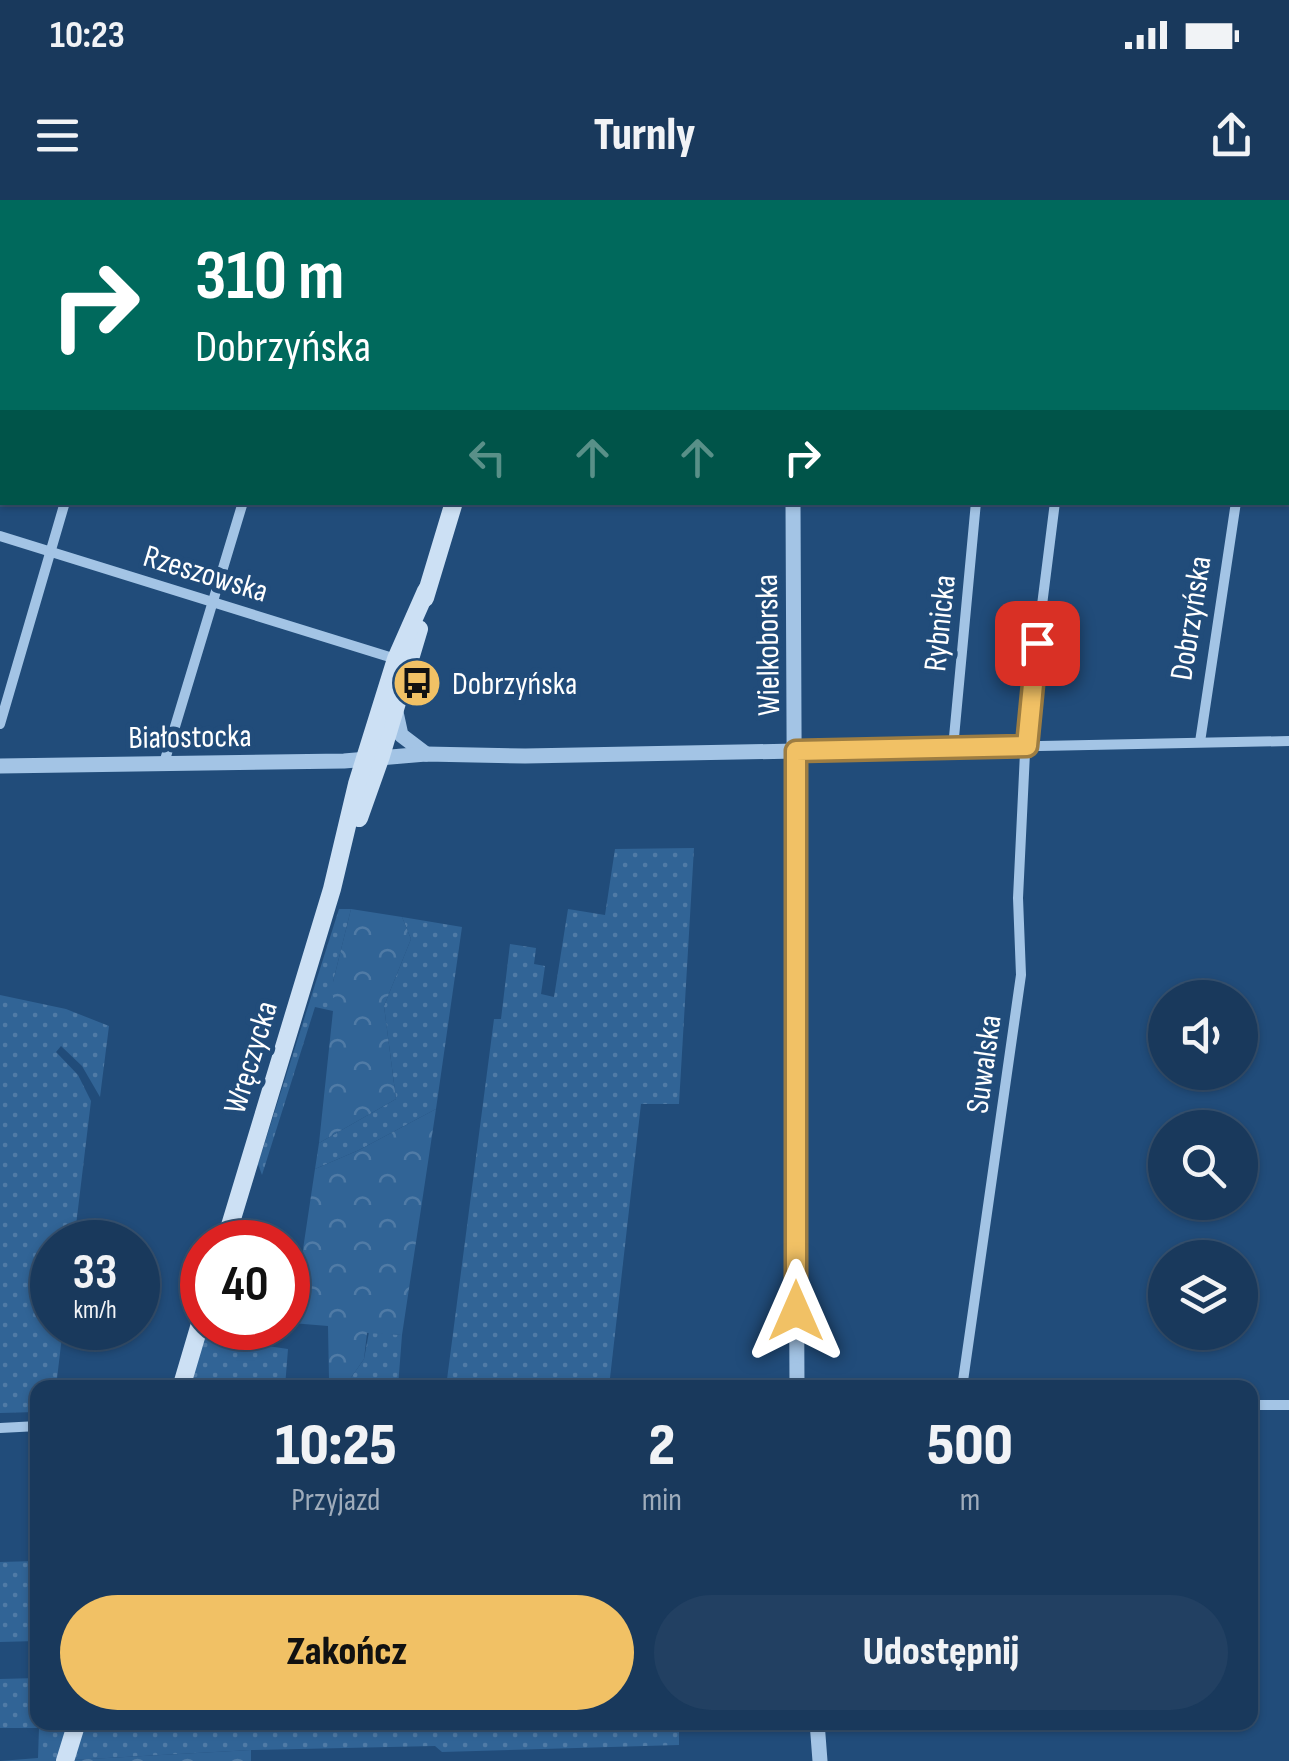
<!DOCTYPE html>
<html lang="pl">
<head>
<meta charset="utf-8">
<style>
  body { margin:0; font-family:"Sofia Sans Condensed",sans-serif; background:#224062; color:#f1f3f6; height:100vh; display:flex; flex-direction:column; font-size:38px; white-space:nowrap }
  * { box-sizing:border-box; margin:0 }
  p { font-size:32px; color:#9facbb }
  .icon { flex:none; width:55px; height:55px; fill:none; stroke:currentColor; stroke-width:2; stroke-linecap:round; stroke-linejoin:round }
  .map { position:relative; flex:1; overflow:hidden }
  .details { position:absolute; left:30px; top:1180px; width:1228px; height:350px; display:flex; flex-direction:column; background:#19395c; border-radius:20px; box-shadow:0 2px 8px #0004,0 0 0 2px #375372 }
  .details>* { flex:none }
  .guide { position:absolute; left:0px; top:0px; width:1290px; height:305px; box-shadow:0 2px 8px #0004,0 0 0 2px #375372; background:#00695c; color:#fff; overflow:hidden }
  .fabs { position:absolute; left:1148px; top:780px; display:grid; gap:20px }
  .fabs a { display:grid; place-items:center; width:110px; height:110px; border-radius:50%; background:#19395c; box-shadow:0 2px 8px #0004,0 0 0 2px #375372; font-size:50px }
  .speed { position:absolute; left:30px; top:1020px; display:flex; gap:20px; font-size:50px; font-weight:700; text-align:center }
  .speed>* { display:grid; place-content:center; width:130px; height:130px; border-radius:50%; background:#19395c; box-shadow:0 2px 8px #0004,0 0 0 2px #375372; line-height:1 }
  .speed small { font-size:25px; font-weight:400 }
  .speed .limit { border:15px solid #d22; background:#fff; color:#111 }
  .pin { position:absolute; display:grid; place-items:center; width:85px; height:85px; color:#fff; margin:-42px; border-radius:20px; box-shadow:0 5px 15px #0006 }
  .me { position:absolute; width:110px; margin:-55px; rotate:0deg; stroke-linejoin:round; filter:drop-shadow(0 0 8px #0008) }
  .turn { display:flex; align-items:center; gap:35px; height:210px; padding:0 30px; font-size:45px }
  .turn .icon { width:130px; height:130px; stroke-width:2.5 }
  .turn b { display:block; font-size:70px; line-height:85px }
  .lanes { display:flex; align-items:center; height:95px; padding:0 30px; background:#0003; justify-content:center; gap:50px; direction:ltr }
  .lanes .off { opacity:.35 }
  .eta { display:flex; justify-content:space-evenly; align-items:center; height:170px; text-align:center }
  .eta b { font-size:60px; font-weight:800; line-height:70px }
  .action { display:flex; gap:20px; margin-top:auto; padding:20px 30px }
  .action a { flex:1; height:115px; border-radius:60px; background:#f1c165; color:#111; font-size:40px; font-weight:800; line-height:115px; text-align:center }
  .action a+a { background:#224062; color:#f1f3f6 }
  .status { display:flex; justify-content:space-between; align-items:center; height:70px; padding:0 50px; background:#19395c; direction:ltr }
  .status svg { height:28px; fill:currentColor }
  header { display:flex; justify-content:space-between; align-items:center; height:130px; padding:0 30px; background:#19395c; font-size:45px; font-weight:800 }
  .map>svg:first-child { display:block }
  .green { fill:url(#green-dots) }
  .forest { fill:url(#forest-crowns) }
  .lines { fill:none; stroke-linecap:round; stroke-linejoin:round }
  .minor { stroke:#a3c4e5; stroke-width:10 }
  .tertiary { stroke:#a3c4e5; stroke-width:15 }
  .secondary { stroke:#cce0f4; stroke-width:18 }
  .route-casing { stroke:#9d7d42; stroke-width:25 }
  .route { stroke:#f1c165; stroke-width:18 }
  .labels { text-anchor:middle; stroke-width:10; stroke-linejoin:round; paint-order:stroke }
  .street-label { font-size:32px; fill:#fff; stroke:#214c7a }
  .poi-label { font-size:32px; fill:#fff; stroke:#214c7a; text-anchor:start }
</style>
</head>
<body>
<div class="status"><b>10:23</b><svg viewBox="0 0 49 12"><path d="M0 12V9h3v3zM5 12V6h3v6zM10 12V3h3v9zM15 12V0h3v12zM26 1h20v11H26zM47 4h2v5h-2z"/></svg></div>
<header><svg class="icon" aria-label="menu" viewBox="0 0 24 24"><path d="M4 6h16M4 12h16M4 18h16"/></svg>Turnly<svg class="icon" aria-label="share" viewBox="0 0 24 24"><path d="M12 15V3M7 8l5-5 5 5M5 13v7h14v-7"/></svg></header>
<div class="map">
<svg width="1289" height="1561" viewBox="0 0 1289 1561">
  <defs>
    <pattern id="green-dots" width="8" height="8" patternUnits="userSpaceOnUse" patternTransform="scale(2.5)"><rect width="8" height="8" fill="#316496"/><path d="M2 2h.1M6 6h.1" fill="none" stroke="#507ba6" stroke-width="1.8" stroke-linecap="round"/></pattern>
    <pattern id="forest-crowns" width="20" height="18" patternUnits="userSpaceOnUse" patternTransform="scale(2.5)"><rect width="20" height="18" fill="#316496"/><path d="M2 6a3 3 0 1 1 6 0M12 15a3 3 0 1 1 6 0" fill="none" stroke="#507ba6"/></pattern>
  </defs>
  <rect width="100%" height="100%" fill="#214c7a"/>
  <g class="green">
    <polygon points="694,648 679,904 641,904 609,1187 446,1187 494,819 501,819 510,744 536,748 534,764 545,766 541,794 554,797 568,709 605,715 615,649"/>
    <polygon points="339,709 351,709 333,782 333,811 315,807 262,975 258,964"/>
    <polygon points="402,717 462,727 436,909 359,950 315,969 319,943 396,899 384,806 411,739"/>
    <polygon points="0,795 66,809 109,826 100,897 82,866 61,846 56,852 78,875 91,901 74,1042 52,1042 52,1128 63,1128 56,1187 38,1188 37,1212 0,1213"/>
    <polygon points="207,1128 215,1128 215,1138 288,1149 285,1187 189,1188"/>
    <polygon points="369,1132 402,1135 398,1187 329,1187 329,1179 350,1179 364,1159"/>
    <polygon points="37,1361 37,1441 0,1442 0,1362"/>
    <polygon points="37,1478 38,1522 70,1523 58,1561 0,1561 38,1558 39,1528 0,1528 0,1479"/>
    <polygon points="82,1523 679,1523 679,1545 442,1552 435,1546 251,1550 71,1560"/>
  </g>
  <g class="forest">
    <polygon points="351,709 402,717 411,739 384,806 396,899 319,943 333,811 333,782"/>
    <polygon points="436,909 402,1135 367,1133 364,1159 350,1179 329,1179 328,1126 292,1123 315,969 359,950"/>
    <polygon points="251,1550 251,1561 70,1561 71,1560"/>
  </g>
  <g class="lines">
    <g class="minor">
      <polyline points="391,0 399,2"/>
      <polyline points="158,2 159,0"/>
      <polyline points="332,2 333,0"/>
      <polyline points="0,108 2,109"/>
      <polyline points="0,336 396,459"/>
      <polyline points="0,524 65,302"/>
      <polyline points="1200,542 1236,302"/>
      <polyline points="953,548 976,302"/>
      <polyline points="796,551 1289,541"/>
      <polyline points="164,563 243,302"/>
      <polyline points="962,1188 1021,775 1018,698 1026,532 1055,302"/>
      <polyline points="1250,1205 1289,1205"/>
      <polyline points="0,1228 38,1226"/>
    </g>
    <g class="tertiary">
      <polyline points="796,2 797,0"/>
      <polyline points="793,302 797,1188"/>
      <polyline points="396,512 401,535 426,554"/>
      <polyline points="0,566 344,561 426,554 525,556 796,551"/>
      <polyline points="817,1522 820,1561"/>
    </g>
    <g class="secondary">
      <polyline points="547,2 548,0"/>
      <polyline points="425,398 454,302"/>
      <polyline points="359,618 381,556 419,429"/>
      <polyline points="225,1042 332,689 357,584 396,459 426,391"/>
      <polyline points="181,1188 202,1117"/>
      <polyline points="65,1561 77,1522"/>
    </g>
  </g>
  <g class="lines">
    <g class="route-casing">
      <polyline id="route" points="796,1111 796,551 1027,546 1037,443"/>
    </g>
    <use href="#route" class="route"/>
  </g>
  <defs>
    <g id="bus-disc" transform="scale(2.5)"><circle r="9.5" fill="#f1c165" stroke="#214c7a"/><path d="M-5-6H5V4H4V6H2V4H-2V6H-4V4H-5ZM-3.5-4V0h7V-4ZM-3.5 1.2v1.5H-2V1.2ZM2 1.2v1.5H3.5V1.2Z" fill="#111"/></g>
  </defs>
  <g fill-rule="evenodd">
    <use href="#bus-disc" x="417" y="483"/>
  </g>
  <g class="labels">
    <g class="street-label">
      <text transform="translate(206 373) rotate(17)" y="11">Rzeszowska</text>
      <text transform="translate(1190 418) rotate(-81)" y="11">Dobrzyńska</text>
      <text transform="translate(939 423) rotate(-84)" y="11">Rybnicka</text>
      <text transform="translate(767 445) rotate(-91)" y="11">Wielkoborska</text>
      <text transform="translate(190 536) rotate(-1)" y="11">Białostocka</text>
      <text transform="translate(250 857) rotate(-73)" y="11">Wręczycka</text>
      <text transform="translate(983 864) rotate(-82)" y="11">Suwalska</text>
    </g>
    <g class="poi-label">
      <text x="452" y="494">Dobrzyńska</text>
    </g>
  </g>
</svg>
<div class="fabs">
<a><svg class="icon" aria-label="sound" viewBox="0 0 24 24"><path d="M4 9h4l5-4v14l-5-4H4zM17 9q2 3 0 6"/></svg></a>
<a><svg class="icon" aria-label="search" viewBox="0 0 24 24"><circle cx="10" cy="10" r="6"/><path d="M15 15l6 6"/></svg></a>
<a><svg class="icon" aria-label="layers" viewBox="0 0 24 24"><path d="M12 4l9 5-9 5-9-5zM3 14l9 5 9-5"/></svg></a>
</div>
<div class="speed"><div>33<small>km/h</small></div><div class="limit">40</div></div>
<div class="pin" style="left:1037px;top:443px;background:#d93025"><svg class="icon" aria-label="arrive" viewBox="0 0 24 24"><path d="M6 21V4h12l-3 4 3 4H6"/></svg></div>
<svg class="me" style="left:796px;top:1111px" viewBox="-20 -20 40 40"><path d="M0-17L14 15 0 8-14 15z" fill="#f1c165" stroke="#fff" stroke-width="4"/></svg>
<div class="guide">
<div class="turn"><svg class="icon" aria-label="right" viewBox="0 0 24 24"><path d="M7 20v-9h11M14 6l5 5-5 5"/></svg><div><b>310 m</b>Dobrzyńska</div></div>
<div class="lanes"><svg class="icon off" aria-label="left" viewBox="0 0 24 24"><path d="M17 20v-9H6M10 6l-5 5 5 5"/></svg><svg class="icon off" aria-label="ahead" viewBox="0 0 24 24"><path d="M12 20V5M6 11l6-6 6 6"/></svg><svg class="icon off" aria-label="ahead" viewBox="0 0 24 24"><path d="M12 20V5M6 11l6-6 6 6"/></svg><svg class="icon" aria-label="right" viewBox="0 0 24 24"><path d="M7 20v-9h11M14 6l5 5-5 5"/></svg></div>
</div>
<section class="details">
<div class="eta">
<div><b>10:25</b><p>Przyjazd</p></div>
<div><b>2</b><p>min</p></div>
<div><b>500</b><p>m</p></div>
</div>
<div class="action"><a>Zakończ</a><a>Udostępnij</a></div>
</section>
</div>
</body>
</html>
